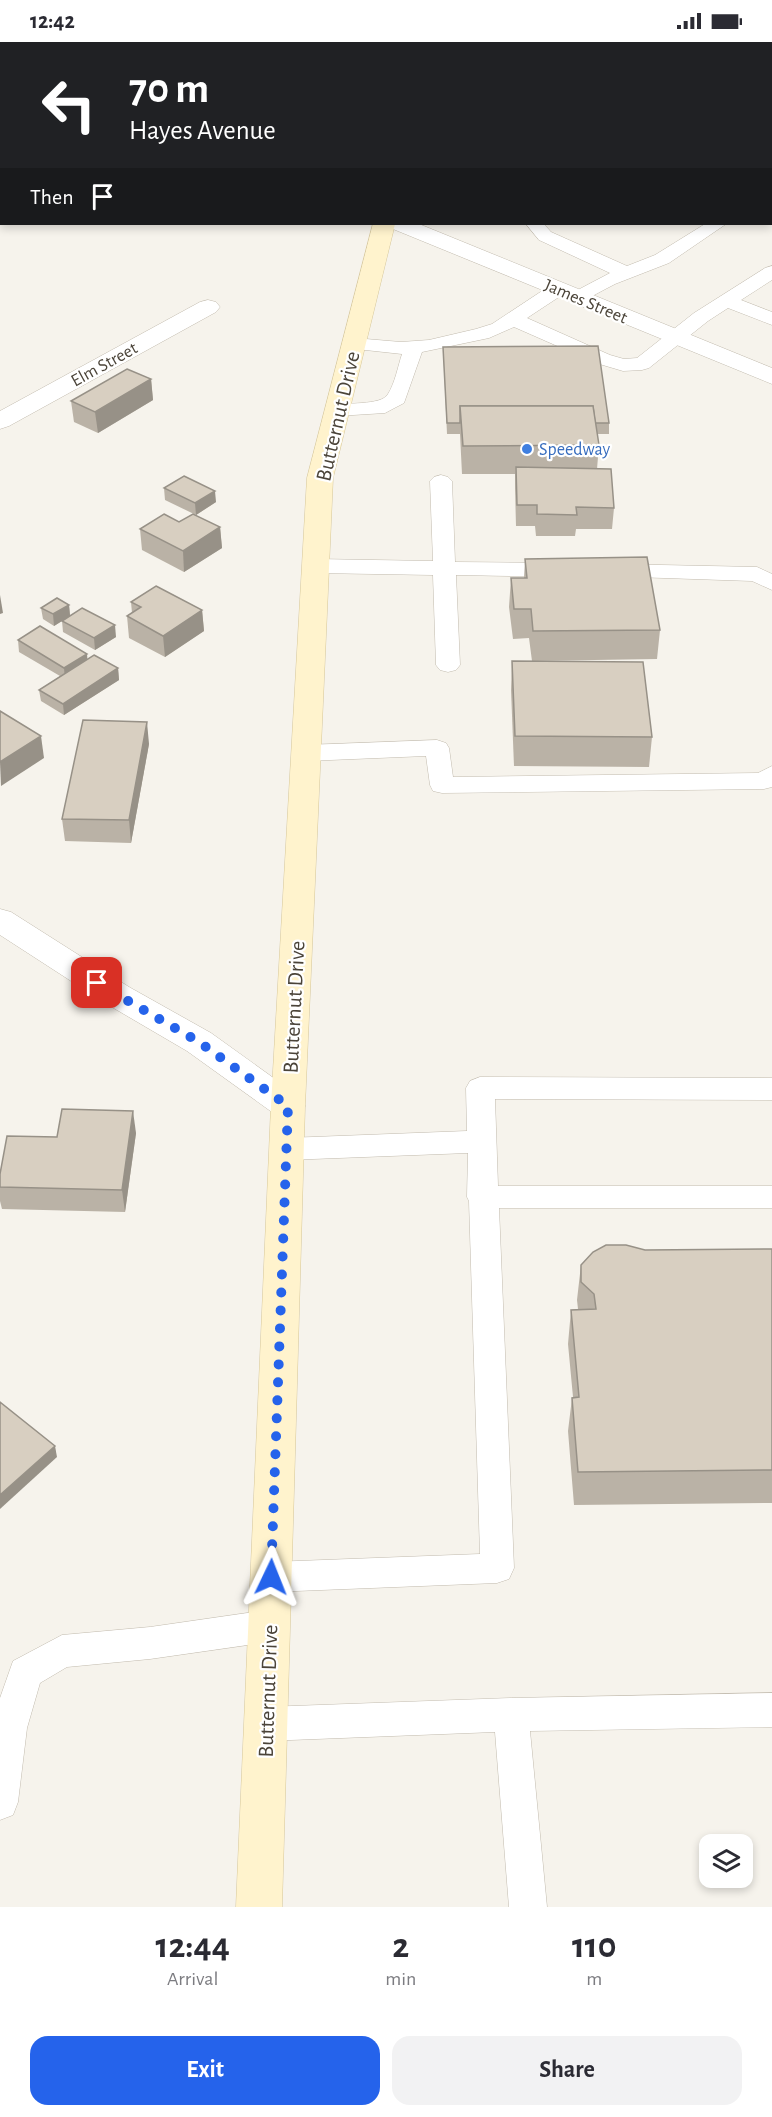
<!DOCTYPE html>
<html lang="en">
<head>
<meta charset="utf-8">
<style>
  body { margin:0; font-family:"Alegreya Sans",sans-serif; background:#f2f2f3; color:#2b2b33; height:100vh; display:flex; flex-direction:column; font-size:22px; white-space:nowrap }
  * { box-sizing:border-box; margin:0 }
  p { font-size:20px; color:#7c7c81 }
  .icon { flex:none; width:33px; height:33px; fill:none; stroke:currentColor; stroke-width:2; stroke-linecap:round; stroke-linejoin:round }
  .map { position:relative; height:1865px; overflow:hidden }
  .side { display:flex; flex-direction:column; background:#fff; flex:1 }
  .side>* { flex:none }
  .hud { position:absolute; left:0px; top:0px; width:772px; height:183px; box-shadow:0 3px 9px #0003; background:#202124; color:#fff; overflow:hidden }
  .tools { position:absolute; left:699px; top:1792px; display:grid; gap:12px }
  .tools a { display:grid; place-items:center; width:54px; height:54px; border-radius:12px; background:#fff; box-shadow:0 3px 9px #0003; font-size:30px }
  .pin { position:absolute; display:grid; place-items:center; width:51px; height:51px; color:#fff; margin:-26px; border-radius:12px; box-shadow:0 3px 9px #0006 }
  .me { position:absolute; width:66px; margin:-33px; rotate:2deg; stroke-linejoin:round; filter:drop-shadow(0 0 4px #0008) }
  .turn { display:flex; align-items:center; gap:21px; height:126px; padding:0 30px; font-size:27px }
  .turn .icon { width:78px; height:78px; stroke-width:2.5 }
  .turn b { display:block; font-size:42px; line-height:51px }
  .then { display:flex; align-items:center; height:57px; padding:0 30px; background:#0003; gap:12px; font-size:22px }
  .eta { display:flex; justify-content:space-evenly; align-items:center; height:102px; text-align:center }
  .eta b { font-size:36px; font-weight:600; line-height:42px }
  .button { display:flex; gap:12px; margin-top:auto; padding:12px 30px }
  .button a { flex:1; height:69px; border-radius:18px; background:#2563eb; color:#fff; font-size:24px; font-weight:600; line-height:69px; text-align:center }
  .button a+a { background:#f2f2f3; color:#2b2b33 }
  .status { display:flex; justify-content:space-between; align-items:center; height:42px; padding:0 30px; background:#fff; direction:ltr }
  .status svg { height:16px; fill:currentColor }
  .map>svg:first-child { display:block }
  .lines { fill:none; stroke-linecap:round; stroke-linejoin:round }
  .service-casing { stroke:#c2bbae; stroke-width:1 }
  .minor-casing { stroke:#c2bbae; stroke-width:1 }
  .tertiary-casing { stroke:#c2bbae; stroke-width:1 }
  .secondary-casing { stroke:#d6c79b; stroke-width:1 }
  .service { fill:#fff; fill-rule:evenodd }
  .minor { fill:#fff; fill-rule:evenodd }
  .tertiary { fill:#fff; fill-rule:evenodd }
  .secondary { fill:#fff3cd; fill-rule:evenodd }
  .wall { fill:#bab2a6 }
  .shaded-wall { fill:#979187 }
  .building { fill:#d8cfc1; stroke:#979187; stroke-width:1.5 }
  .route { stroke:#2563eb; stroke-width:10; stroke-dasharray:0 18 }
  .shop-dot { fill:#3f7fe0; stroke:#fff; stroke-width:2 }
  .labels { text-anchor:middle; stroke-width:4.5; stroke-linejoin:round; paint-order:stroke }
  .far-street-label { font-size:18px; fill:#4b4439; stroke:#fff }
  .far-shop-label { font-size:18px; fill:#366cbe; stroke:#fff; text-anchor:start }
  .street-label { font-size:22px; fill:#4b4439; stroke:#fff }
</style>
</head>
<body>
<div class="status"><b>12:42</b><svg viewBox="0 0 49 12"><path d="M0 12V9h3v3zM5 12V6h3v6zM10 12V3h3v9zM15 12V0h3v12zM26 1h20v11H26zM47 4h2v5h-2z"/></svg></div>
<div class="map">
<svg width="772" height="1865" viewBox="0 0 772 1865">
  <rect width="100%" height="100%" fill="#f6f3ec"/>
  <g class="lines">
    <g class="service-casing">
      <g id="service">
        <polygon points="40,0 58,0 39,2"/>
        <polygon points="89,0 108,0 109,2 90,2"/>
        <polygon points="297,0 315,0 296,2"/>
        <polygon points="358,0 374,0 357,2"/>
        <polygon points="536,0 552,0 535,2"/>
        <polygon points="526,182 544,182 551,190 627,224 655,213 705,182 726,182 669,221 615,242 579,261 572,259 570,255 572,251 610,231 539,198"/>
        <path d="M772,224v14l-31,20 31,12v13l-44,-17 -20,13 -59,47 -7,2 -19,1 -27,-8 -82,-36 -25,11 -67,14 -18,51 -19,10 -48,3 -7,-2 -3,-4 3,-4c14,-4 52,0 58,-12 7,-11 10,-28 14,-40l-55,-6 -3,-4 3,-4 7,-2 47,4 28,-2 47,-11 16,-5 59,-39h14l2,4 -2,4 -38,25 83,37 14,4 13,-1 57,-45 71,-45z"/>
        <polygon points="441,433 448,435 452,439 455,520 560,521 568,523 571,528 568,533 560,535 456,533 460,623 456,628 448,630 440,628 436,623 433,533 315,531 307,529 304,524 307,519 315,517 433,519 430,439 434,435"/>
        <polygon points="613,522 757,525 772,532 772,548 752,539 605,534 602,529 605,524"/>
        <polygon points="437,698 446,701 449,706 453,735 758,731 772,724 772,745 764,747 442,751 433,749 430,743 426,714 306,719 297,717 294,711 297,705 306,703"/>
        <polygon points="480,1035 772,1036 772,1058 495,1057 498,1144 772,1144 772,1166 499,1166 514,1526 509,1537 497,1541 271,1550 259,1546 254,1535 259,1524 271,1520 480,1512 469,1159 467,1155 468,1111 287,1118 277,1115 272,1107 277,1099 287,1096 467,1089 466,1046 470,1039"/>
        <polygon points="269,1568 281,1573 286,1584 281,1595 269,1600 150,1617 67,1625 40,1641 27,1686 18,1760 13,1773 0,1778 0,1656 13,1619 62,1593 150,1585"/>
        <polygon points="772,1651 772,1685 530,1689 547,1865 509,1865 495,1690 265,1699 252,1694 247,1682 252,1670 265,1665 511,1656"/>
      </g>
    </g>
    <g class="minor-casing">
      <g id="minor">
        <polygon points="0,62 2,62 0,75"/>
        <polygon points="208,258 216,260 220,265 216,270 9,384 0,387 0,369 200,260"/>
        <polygon points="0,867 11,870 129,945 211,991 300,1055 305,1064 300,1073 288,1077 276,1073 187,1009 105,961 0,893"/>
      </g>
    </g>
    <g class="tertiary-casing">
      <g id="tertiary">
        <polygon points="0,18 2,18 2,31 0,30"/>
        <polygon points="390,182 419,182 772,326 772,342 393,187"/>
      </g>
    </g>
    <g class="secondary-casing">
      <g id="secondary">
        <rect x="446" y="0" width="20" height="2"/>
        <polygon points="373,182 395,182 333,436 305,1064 282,1865 236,1865 271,1064 307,436"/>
      </g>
    </g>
    <use href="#service" class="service"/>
    <use href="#minor" class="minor"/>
    <use href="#tertiary" class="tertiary"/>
    <use href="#secondary" class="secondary"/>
  </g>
  <g class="wall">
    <polygon points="127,0 238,0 235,2 131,2"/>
    <rect x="568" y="0" width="106" height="2"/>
    <polygon points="443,305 609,381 609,392 597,392 599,403 597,427 614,466 612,487 576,487 575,494 536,494 535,484 516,484 515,446 515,432 462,432 460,392 447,392"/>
    <polygon points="151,337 153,358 98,391 74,380 71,359"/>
    <polygon points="164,446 216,460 196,473 165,458"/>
    <polygon points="179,480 220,485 222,506 184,530 142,508 140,487"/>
    <polygon points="525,517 660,588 657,617 532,619 529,596 513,597 509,565 511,536 524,536"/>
    <polygon points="131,560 202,568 204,589 165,615 129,596 127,574 132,571"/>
    <polygon points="69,563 70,573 116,595 95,608 63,590 62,579 54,584 43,577 41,566"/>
    <polygon points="18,598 87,612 87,617 118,626 119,638 64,673 41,659 39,648 60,634 19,610"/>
    <polygon points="512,619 652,695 649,725 514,724 511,648"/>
    <polygon points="149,702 131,801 65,799 62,777"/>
    <polygon points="136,1091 125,1170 2,1167 0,1159 0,1132 57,1095"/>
    <polygon points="772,1207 772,1461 574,1463 568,1389 572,1356 573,1355 568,1302 571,1268 578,1267 577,1258 581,1223 645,1208"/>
  </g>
  <g class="shaded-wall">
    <polygon points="219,0 238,0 235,2 219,2"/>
    <polygon points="151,337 153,358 98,391 95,370"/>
    <polygon points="215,449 216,460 196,473 195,461"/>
    <polygon points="220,485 222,506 184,530 183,509"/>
    <polygon points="0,553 3,571 0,572"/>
    <polygon points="69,563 70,574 54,584 53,572"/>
    <polygon points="202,568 204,589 165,615 163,594"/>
    <polygon points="115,583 116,595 95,608 94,596"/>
    <polygon points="87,612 88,624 65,638 64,626"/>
    <polygon points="118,626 119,638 64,673 63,662"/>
    <polygon points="147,680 149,702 131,801 129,778"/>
    <polygon points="41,694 44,716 1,744 0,720"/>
    <polygon points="133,1069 136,1091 125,1170 122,1148"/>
    <polygon points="55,1404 57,1415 0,1467 0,1453"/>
  </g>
  <g class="building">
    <polygon points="151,0 222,0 226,1 155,2"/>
    <rect x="568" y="0" width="69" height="2"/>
    <polygon points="598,304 609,381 595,381 593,364 460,364 460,381 447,381 443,305"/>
    <polygon points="127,327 151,337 95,370 71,359"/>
    <polygon points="460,364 593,364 599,403 463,404"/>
    <polygon points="516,425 611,427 614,466 576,465 577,473 537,472 537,463 517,463"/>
    <polygon points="184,434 215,449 195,461 164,446"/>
    <polygon points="164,472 179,480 193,472 220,485 183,509 140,487"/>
    <polygon points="647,515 660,588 533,589 531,567 514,567 511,536 527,536 525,517"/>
    <polygon points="156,544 202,568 163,594 127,574 141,565 131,560"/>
    <polygon points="57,556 69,563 53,572 41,566"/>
    <polygon points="82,566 115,583 94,596 62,579"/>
    <polygon points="40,584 87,612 64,626 18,598"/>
    <polygon points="94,613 118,626 63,662 39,648"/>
    <polygon points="512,619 643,620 652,695 515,694"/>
    <polygon points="0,669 41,694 0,720"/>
    <polygon points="83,678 147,680 129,778 62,777"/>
    <polygon points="62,1067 133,1069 122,1148 0,1145 0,1132 7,1094 57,1095"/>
    <polygon points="606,1203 626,1203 645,1208 772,1207 772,1428 578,1430 572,1356 579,1355 571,1268 596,1267 594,1252 581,1240 581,1223 593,1210"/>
    <polygon points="0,1360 55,1404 0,1453"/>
  </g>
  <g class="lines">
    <polyline class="route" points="97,941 199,1000 288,1064 271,1535"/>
  </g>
  <circle class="shop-dot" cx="527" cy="407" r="6"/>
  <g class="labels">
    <g class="far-street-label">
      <text transform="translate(586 259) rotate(23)" y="6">James Street</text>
      <text transform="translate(104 322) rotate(-29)" y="6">Elm Street</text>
    </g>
    <g class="far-shop-label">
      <text x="539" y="413">Speedway</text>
    </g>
    <g class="street-label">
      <text transform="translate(337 374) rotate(-77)" y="8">Butternut Drive</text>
      <text transform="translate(293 965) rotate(-87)" y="8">Butternut Drive</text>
      <text transform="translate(267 1649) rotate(-88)" y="8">Butternut Drive</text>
    </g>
  </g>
</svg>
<div class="tools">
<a><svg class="icon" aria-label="layers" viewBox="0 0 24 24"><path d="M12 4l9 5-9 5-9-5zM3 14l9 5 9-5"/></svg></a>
</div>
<div class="pin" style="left:97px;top:941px;background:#d93025"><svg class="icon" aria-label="arrive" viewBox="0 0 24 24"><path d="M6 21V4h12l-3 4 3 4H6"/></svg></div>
<svg class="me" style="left:271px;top:1535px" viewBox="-20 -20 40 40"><path d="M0-17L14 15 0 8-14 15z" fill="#2563eb" stroke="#fff" stroke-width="4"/></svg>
<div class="hud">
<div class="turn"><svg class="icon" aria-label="left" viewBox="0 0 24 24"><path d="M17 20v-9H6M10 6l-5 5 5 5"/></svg><div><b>70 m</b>Hayes Avenue</div></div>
<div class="then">Then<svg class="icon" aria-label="arrive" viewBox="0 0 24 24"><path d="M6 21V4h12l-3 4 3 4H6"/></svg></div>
</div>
</div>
<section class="side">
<div class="eta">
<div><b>12:44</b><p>Arrival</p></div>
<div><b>2</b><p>min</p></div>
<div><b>110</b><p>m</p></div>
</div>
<div class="button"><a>Exit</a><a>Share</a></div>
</section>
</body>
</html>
